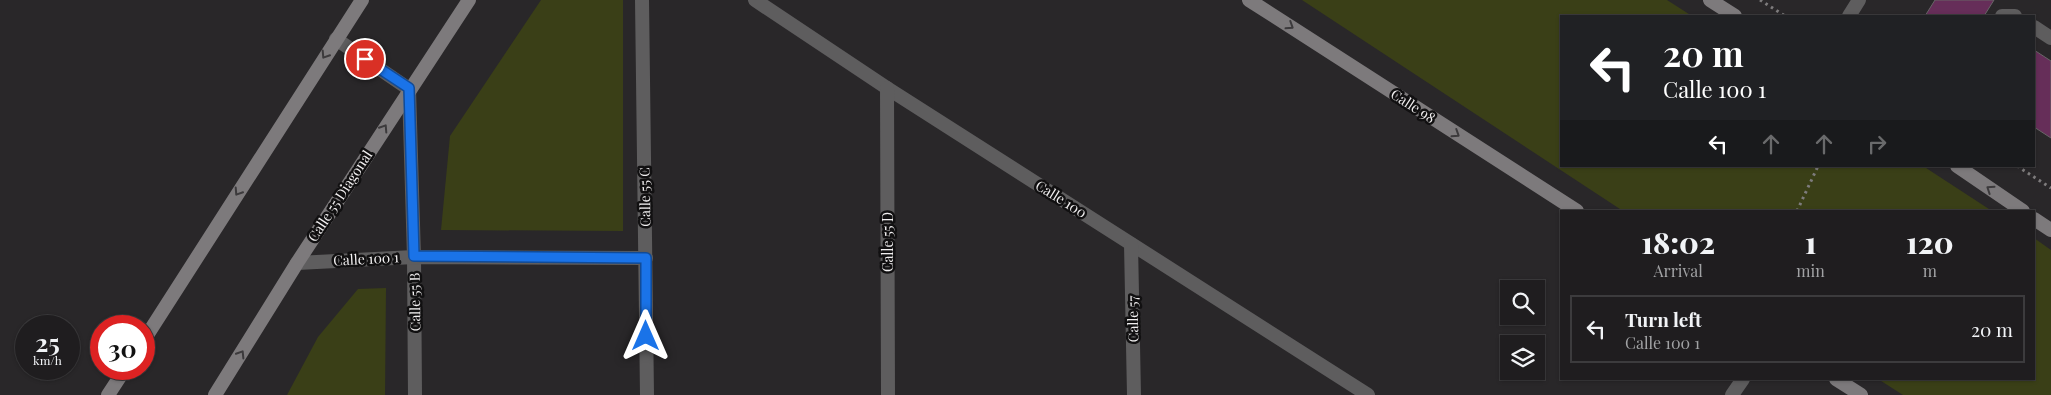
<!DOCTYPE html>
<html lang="en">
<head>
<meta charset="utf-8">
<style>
  body { margin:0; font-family:"Playfair Display",serif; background:#2c2a2c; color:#f1f3f6; height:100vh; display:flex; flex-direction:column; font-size:19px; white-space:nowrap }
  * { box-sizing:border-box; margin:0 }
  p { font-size:16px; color:#a1a2a4 }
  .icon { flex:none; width:28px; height:28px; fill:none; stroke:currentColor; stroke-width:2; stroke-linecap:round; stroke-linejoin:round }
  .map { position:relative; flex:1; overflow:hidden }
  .panel { position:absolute; left:1560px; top:210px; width:475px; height:170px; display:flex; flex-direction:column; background:#1f1d1f; border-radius:0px; box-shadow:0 1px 4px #0004,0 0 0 1px #3c3b3d }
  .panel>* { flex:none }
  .banner { position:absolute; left:1560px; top:15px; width:475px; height:152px; border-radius:0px; box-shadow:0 1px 4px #0004,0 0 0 1px #3c3b3d; background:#202124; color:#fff; overflow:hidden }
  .fabs { position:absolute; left:1500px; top:280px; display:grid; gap:10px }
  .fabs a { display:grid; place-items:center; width:45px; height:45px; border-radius:0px; background:#1f1d1f; box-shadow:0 1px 4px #0004,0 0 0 1px #3c3b3d; font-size:25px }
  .speed { position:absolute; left:15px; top:315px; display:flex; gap:10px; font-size:25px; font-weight:700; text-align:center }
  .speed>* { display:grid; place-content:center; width:65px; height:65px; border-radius:50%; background:#1f1d1f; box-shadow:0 1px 4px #0004,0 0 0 1px #3c3b3d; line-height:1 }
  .speed small { font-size:12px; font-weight:400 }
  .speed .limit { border:8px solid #d22; background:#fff; color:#111 }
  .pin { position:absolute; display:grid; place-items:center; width:42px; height:42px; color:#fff; margin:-21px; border:2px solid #fff; border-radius:50%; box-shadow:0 1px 5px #0007 }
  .me { position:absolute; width:55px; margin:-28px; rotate:0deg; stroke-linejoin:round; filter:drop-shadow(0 0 4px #0008) }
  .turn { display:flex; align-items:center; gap:18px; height:105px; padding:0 20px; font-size:22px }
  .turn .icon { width:65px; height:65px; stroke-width:2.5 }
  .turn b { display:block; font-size:35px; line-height:42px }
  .lanes { display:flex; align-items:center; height:48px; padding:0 20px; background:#0003; justify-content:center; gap:25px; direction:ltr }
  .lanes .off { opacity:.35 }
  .eta { display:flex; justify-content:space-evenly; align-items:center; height:85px; text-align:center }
  .eta b { font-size:30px; font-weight:800; line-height:35px }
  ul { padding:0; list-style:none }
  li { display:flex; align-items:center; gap:15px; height:68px; margin:0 10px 8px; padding:0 10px; border:2px solid #3c3b3d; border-radius:0px }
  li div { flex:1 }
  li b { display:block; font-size:19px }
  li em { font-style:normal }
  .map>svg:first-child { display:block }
  .green { fill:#3a3f17 }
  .building { fill:#662e59; stroke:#686567 }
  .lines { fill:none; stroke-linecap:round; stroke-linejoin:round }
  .path { stroke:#7e7c7d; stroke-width:3; stroke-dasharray:2.5 4; stroke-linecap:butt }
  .service { stroke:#5e5d5e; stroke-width:14 }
  .minor { stroke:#5e5d5e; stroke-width:14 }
  .secondary { stroke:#7d7a7c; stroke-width:14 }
  .oneway { stroke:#3c3a3c }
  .route-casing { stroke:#114b97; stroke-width:12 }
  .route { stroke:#1a73e8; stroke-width:9 }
  .labels { text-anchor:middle; stroke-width:5; stroke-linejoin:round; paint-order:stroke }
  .street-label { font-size:14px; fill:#f2f0f1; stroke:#111011 }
</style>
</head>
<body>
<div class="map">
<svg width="2051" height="395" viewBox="0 0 2051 395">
  <rect width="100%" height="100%" fill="#292729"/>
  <g class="green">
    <polygon points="541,0 623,0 623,231 441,230 450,136"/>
    <polygon points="1302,0 1667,0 1692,16 1561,16 1561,166 1923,166 1992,211 1623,211"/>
    <polygon points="2034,238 2051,250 2051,395 1903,395 1878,379 2034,379"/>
    <polygon points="386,288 385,395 287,395 318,337 358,289"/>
  </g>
  <g class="building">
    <polygon points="1935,0 1994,0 1984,16 1925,16"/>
    <polygon points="2034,50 2051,61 2051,138 2034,127"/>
  </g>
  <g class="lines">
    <g class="path">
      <polyline points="1760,0 1785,16"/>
      <polyline points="2017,166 2051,188"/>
      <polyline points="1797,211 1818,166"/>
    </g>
    <g class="service">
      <polyline points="2002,16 2015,16"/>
      <polyline points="2034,27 2051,38"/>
    </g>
    <g class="minor">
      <polyline points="642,0 647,395"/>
      <polyline points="755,0 887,88 1368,395"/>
      <polyline points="1849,16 1859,0"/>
      <polyline points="336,39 409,89 414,257 415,395"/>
      <polyline points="887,88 888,395"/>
      <polyline points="1131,244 1134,395"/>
      <polyline points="297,263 414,257 646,258"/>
      <polyline points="1732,395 1743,379"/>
    </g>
    <g class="secondary">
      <polyline points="1249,0 1577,211"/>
      <polyline points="1710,0 1735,16"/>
      <polyline points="1957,166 2023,211"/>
      <polyline points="2034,219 2051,230"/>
      <polyline points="144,340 362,0"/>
      <polyline points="1836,379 1861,395"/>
      <polyline points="108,395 125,369"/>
      <polyline points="215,395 297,263 469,0"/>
    </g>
  </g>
  <defs><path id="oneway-chevron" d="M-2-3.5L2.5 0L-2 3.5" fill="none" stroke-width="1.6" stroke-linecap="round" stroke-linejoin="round" transform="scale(1.25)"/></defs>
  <g class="oneway">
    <use href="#oneway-chevron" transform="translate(1290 26) rotate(33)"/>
    <use href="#oneway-chevron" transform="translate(325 55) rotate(123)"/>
    <use href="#oneway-chevron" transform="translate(384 128) rotate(-57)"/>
    <use href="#oneway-chevron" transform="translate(1456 134) rotate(33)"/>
    <use href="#oneway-chevron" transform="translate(1990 189) rotate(-146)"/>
    <use href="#oneway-chevron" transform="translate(238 192) rotate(123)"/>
    <use href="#oneway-chevron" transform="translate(241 354) rotate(-58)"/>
  </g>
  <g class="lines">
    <g class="route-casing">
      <polyline id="route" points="365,59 409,88 414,256 646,258 646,336"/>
    </g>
    <use href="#route" class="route"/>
  </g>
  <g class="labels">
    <g class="street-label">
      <text transform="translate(1413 106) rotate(33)" y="5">Calle 98</text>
      <text transform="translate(340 196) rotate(-57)" y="5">Calle 55 Diagonal</text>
      <text transform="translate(645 197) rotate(-91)" y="5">Calle 55 C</text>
      <text transform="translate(1061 199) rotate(32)" y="5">Calle 100</text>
      <text transform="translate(888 242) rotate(-90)" y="5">Calle 55 D</text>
      <text transform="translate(366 259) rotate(-3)" y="5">Calle 100 1</text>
      <text transform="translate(415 302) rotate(-91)" y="5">Calle 55 B</text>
      <text transform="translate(1133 319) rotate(-91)" y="5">Calle 57</text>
    </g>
  </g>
</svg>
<div class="fabs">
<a><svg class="icon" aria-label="search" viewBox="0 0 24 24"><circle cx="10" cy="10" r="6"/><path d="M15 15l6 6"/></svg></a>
<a><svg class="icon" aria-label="layers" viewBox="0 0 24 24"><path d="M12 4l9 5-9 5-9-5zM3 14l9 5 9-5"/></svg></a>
</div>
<div class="speed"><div>25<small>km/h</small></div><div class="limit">30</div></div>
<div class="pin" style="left:365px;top:59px;background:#d93025"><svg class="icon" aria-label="arrive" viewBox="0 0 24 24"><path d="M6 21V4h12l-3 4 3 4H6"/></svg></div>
<svg class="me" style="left:646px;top:336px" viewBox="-20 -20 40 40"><path d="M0-17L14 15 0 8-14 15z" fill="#1a73e8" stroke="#fff" stroke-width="4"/></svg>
<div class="banner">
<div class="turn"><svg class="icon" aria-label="left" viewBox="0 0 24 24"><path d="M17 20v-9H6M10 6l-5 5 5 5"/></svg><div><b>20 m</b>Calle 100 1</div></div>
<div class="lanes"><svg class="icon" aria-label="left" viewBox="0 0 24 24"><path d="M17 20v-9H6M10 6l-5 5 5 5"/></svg><svg class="icon off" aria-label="ahead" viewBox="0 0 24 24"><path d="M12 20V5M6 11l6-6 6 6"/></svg><svg class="icon off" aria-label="ahead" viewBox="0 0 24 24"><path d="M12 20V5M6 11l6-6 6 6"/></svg><svg class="icon off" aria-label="right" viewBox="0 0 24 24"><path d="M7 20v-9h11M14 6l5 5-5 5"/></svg></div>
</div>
<section class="panel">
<div class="eta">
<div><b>18:02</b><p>Arrival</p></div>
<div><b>1</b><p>min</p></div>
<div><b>120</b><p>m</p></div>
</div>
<ul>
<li><svg class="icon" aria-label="left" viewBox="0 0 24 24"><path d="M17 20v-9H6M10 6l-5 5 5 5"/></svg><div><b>Turn left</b><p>Calle 100 1</p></div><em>20 m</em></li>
</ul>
</section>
</div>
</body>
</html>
